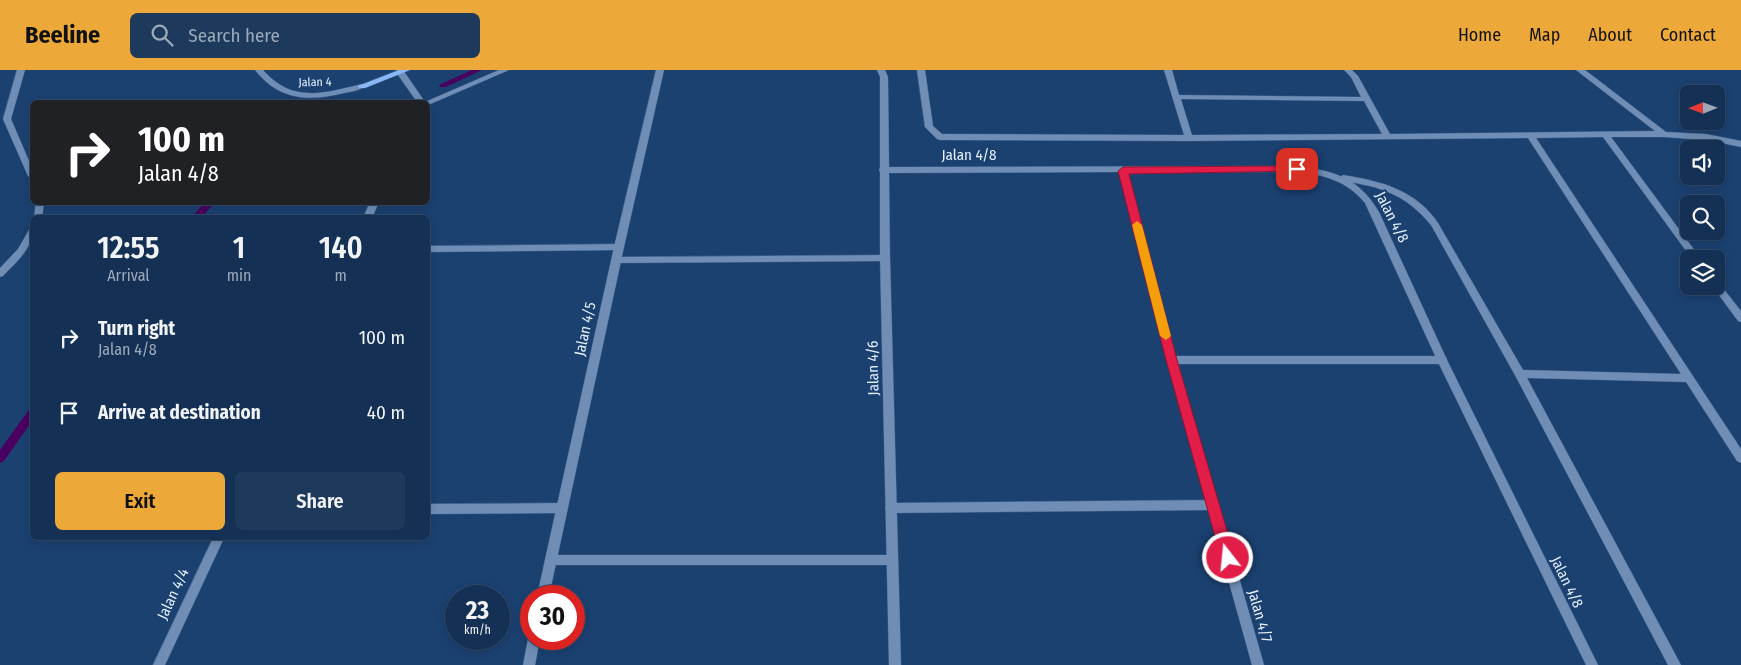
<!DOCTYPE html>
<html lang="en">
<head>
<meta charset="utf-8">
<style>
  body { margin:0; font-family:"Fira Sans Condensed",sans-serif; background:#1d395b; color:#f1f3f6; height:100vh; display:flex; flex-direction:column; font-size:19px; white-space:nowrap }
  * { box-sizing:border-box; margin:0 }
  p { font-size:16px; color:#9da9b9 }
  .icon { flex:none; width:28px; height:28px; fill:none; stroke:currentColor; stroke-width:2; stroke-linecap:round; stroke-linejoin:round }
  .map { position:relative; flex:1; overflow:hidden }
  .side { position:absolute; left:30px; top:145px; width:400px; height:325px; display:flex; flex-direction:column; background:#143155; border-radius:8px; box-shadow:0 2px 8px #0003,0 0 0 1px #334c6c }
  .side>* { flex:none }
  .top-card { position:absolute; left:30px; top:30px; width:400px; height:105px; border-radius:8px; box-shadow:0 2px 8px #0003,0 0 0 1px #334c6c; background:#202124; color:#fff; overflow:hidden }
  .needle { width:32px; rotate:269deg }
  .fabs { position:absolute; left:1680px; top:15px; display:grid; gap:10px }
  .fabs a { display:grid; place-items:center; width:45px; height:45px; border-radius:8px; background:#143155; box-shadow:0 2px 8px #0003,0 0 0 1px #334c6c; font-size:25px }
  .speed { position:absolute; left:445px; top:515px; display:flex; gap:10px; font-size:25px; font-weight:700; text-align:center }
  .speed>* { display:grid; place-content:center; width:65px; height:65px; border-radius:50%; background:#143155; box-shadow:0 2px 8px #0003,0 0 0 1px #334c6c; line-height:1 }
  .speed small { font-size:12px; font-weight:400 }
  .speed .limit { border:8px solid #d22; background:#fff; color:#111 }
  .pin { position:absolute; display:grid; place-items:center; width:42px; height:42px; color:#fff; margin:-21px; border-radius:10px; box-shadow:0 2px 8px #0006 }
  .me { position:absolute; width:55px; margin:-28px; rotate:344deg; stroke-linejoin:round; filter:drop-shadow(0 0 4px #0008) }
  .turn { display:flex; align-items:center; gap:18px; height:105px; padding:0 25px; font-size:22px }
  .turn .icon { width:65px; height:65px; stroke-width:2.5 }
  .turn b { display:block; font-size:35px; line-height:42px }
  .eta { display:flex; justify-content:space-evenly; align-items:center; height:85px; text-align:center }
  .eta b { font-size:30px; font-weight:600; line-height:35px }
  .action { display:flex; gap:10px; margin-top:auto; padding:10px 25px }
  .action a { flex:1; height:58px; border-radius:8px; background:#eca93a; color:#111; font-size:20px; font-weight:600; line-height:58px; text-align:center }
  .action a+a { background:#1d395b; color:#f1f3f6 }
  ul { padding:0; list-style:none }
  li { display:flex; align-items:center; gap:15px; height:75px; padding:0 25px }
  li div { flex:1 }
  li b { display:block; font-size:19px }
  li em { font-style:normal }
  header { display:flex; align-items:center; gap:30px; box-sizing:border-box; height:70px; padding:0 25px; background:#eca93a; color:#111 }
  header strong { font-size:24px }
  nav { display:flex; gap:28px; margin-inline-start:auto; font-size:18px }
  .search { width:350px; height:45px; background:#1d395b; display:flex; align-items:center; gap:12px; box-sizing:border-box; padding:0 18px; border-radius:8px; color:#9da9b9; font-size:19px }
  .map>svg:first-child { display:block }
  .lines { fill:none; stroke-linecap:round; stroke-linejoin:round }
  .stream { fill:#4a0060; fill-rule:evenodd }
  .lane-casing { stroke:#3b5d87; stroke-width:1 }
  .street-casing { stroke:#3b5d87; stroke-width:1 }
  .secondary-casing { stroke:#3b5d87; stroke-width:1 }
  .lane { fill:#708eb5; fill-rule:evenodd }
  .street { fill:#708eb5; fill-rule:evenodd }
  .secondary { fill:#89b8f7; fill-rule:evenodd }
  .route { fill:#e11d48; stroke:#92132f }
  .slow { fill:#f59e0b }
  .labels { text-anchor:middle; stroke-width:4; stroke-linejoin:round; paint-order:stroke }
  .far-street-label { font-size:12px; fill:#e5eefa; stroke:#1b4171 }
  .street-label { font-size:15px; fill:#e5eefa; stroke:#1b4171 }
</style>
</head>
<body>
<header>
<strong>Beeline</strong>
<div class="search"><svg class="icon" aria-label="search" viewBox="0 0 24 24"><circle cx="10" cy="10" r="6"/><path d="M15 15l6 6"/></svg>Search here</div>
<nav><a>Home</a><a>Map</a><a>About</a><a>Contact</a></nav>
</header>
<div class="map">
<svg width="1741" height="595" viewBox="0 0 1741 595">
  <rect width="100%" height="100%" fill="#1b4171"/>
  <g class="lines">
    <g class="stream">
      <polygon points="472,0 482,0 446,17 440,17 439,15"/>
      <polygon points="205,132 215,132 201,148 191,148"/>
      <polygon points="32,340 32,351 4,391 0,393 0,380 28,341"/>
    </g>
    <g class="lane-casing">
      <g id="lane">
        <path d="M917,0h8l8,56 9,8 242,1 -20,-65h8l7,25 182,2 -10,-20 -7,-7h8l6,6 32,58 265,-3 -79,-61h9l81,62 40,2 35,7v6l-35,-7 -42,-3h-53l90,122h-9l-89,-122 -67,1 205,311v14l-4,-2 -51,-79 -159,-4 154,287h-13l-152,-288 -85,-152c-26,-31 -49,-38 -88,-44l-4,-3 4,-3c38,6 73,15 95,48l85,147 158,4 -153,-236 -339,3 -249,-1 -3,-1 -12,-12zM1181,29l183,2 18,33 -190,1z"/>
        <polygon points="619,174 624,177 619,180 428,182 428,176"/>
        <polygon points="885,185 890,188 885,191 617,193 612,190 617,187"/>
        <polygon points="1716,212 1719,213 1741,241 1741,252 1738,251 1713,217 1712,216 1716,216"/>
        <polygon points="1172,286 1442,286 1446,287 1447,290 1446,293 1442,294 1172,294 1168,293 1167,290 1168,287"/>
        <polygon points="1213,430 1217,432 1219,435 1217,438 1213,440 891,443 887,441 885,438 887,435 891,433"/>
        <polygon points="562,433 566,435 568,438 566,441 562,443 428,444 428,434"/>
        <polygon points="551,485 892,485 896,486 898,490 896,494 892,495 551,495 547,494 545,490 547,486"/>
      </g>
    </g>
    <g class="street-casing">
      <g id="street">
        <polygon points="17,0 25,0 11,49 32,98 32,109 28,106 3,49"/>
        <path d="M255,0h8c30,34 61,23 99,14l4,2c-7,5 -18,6 -26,8 -34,8 -62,5 -85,-24z"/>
        <polygon points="397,0 403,0 425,32 499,0 509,0 428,35 428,32 417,32 396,2"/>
        <polygon points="656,0 664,0 624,177 549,526 537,526 614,177"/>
        <path d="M877,0h8l3,7 1,90 408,-1c38,5 62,12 82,46l68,148 151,305h-12l-149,-305 -72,-157c-18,-22 -40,-28 -68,-31h-169l49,188 87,305h-12l-85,-305 -48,-188 -230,1 1,85 11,407h-12l-9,-407v-86l-1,-2 1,-2v-91z"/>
        <polygon points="36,132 44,132 42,148 34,148"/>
        <polygon points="370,132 379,132 372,148 363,148"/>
        <path d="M32,159c2,19 -17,34 -29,47l-3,1v-9l18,-19 11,-19z"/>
        <polygon points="213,468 224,468 165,595 153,595"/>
        <polygon points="531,564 531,569 540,569 535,595 523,595 528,569"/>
      </g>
    </g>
    <g class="secondary-casing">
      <polygon id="secondary" points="399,0 410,0 365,18 359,18 358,16"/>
    </g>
    <use href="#lane" class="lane"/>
    <use href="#street" class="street"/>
    <use href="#secondary" class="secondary"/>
  </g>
  <polygon class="route" points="1297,96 1300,97 1300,101 1129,104 1177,290 1235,488 1233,492 1228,494 1223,492 1221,488 1166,290 1118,101 1123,97"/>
  <polygon class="slow" points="1137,151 1142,155 1171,266 1166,270 1160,266 1132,155"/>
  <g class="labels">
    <g class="far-street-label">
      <text transform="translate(315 12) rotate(-1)" y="4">Jalan 4</text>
    </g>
    <g class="street-label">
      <text x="969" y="90">Jalan 4/8</text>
      <text transform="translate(1392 147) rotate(63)" y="5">Jalan 4/8</text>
      <text transform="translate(585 259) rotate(-78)" y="5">Jalan 4/5</text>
      <text transform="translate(873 298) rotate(-91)" y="5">Jalan 4/6</text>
      <text transform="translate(1567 512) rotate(64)" y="5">Jalan 4/8</text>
      <text transform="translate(173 524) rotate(-65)" y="5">Jalan 4/4</text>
      <text transform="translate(1260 546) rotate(74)" y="5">Jalan 4/7</text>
    </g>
  </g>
</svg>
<div class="fabs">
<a><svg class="needle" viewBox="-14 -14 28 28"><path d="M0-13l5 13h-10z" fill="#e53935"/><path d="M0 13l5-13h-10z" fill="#9da9b9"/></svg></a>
<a><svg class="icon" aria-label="sound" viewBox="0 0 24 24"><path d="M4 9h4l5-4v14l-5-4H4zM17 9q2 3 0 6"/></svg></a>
<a><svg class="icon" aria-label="search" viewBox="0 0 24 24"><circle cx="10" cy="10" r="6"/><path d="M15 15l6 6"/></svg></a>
<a><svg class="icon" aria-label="layers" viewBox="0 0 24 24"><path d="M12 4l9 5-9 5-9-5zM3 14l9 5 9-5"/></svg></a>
</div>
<div class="speed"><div>23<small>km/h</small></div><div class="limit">30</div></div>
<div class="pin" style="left:1297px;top:99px;background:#d93025"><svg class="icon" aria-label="arrive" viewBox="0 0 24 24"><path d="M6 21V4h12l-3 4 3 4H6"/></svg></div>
<svg class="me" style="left:1228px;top:488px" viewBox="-20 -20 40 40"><circle r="17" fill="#e11d48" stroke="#fff" stroke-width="3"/><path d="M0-11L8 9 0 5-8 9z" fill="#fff"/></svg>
<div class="top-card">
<div class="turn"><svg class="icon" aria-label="right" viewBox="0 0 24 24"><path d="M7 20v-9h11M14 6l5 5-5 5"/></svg><div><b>100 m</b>Jalan 4/8</div></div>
</div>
<section class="side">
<div class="eta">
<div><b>12:55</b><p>Arrival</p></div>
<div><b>1</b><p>min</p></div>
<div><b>140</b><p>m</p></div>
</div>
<ul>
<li><svg class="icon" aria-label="right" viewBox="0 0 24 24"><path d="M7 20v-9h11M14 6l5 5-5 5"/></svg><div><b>Turn right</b><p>Jalan 4/8</p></div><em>100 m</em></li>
<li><svg class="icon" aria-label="arrive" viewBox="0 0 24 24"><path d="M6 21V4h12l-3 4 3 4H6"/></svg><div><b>Arrive at destination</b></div><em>40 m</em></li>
</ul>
<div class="action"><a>Exit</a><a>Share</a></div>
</section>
</div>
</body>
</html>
